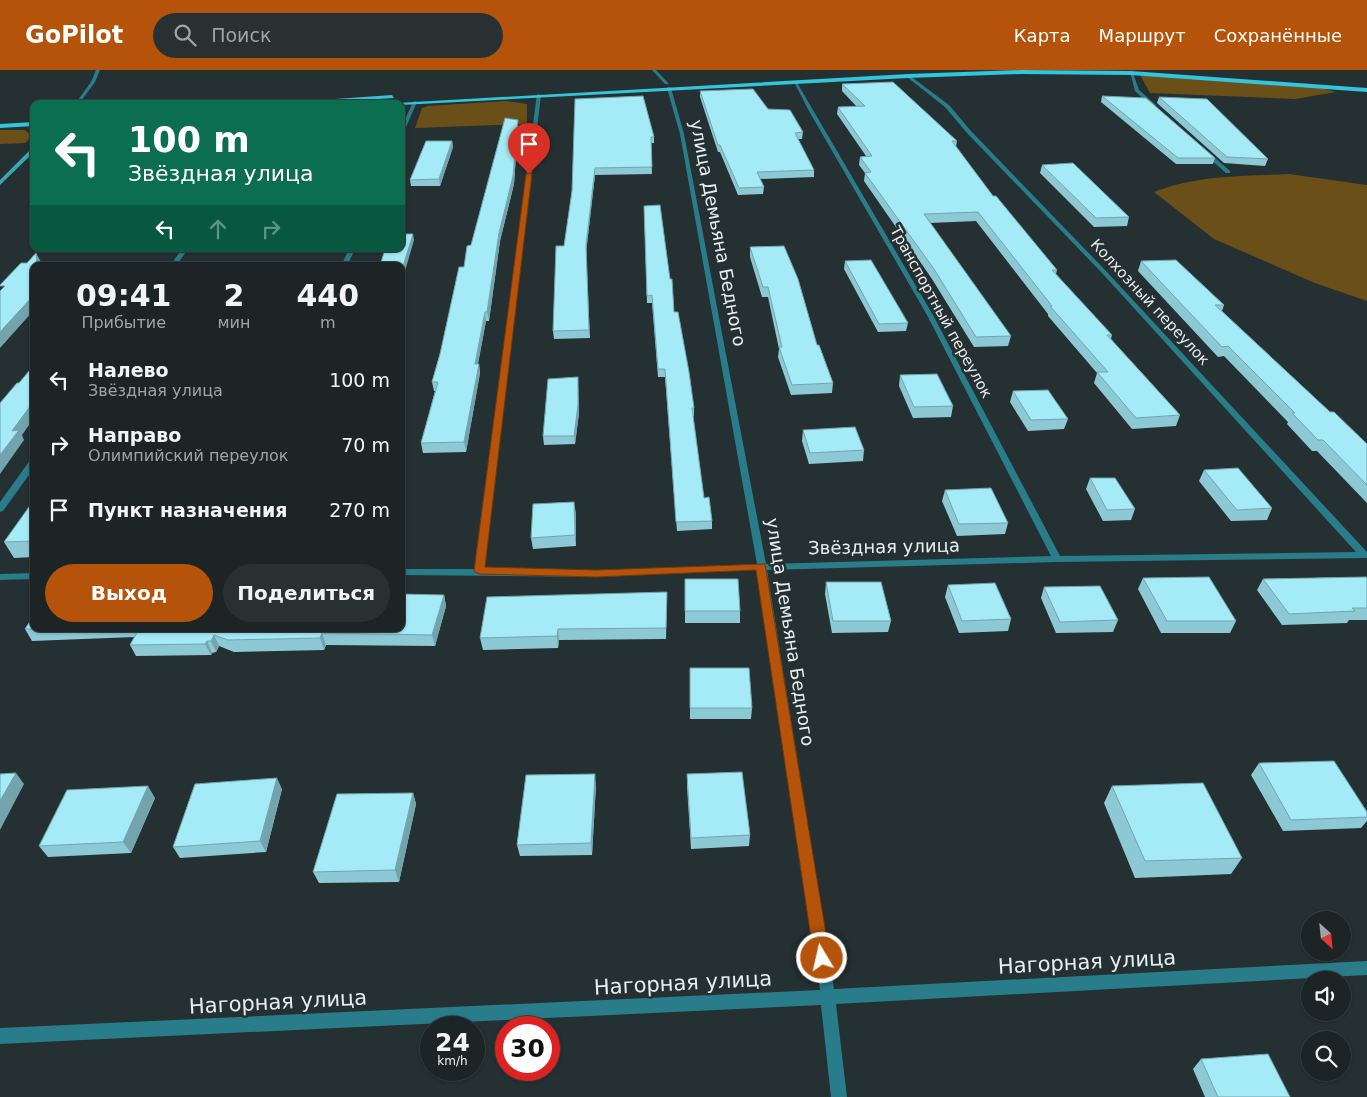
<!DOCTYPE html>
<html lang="ru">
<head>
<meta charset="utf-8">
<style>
  body { margin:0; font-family:"DejaVu Sans",sans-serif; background:#293032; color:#f1f3f6; height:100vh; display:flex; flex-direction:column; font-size:19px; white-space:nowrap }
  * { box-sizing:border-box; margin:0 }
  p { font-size:16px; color:#a0a4a7 }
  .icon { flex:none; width:28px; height:28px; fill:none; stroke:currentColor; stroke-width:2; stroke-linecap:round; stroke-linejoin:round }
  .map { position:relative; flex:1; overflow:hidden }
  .details { position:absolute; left:30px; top:192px; width:375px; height:370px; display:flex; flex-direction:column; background:#1c2426; border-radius:10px; box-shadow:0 1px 4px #0004,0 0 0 1px #3a4143 }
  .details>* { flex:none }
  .top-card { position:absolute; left:30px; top:30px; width:375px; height:152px; border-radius:10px; box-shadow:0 1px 4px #0004,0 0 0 1px #3a4143; background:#0b6e4f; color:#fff; overflow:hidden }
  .needle { width:32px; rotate:153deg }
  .controls { position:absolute; left:1301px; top:841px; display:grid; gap:10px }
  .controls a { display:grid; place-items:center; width:50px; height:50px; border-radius:50%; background:#1c2426; box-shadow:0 1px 4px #0004,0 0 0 1px #3a4143; font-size:25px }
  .speed { position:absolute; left:420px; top:946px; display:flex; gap:10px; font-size:25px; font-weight:700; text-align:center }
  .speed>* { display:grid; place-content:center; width:65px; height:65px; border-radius:50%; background:#1c2426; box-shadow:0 1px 4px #0004,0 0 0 1px #3a4143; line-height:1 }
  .speed small { font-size:12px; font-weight:400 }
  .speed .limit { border:8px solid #d22; background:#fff; color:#111 }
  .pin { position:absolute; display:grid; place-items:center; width:42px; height:42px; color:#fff; margin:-51px -21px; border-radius:50% 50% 50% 0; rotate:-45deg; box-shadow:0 0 5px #0007 }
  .pin .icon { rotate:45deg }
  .me { position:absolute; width:55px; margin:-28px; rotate:351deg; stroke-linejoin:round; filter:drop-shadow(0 0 4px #0008) }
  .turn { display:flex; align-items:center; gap:18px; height:105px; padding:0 15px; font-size:22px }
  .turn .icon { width:65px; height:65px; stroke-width:2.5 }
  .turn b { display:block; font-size:35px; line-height:42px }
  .lanes { display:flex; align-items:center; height:48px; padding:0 15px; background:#0003; justify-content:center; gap:25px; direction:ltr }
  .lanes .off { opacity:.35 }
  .eta { display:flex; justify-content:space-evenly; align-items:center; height:85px; text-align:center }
  .eta b { font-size:30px; font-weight:600; line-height:35px }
  .action { display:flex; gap:10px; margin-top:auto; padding:10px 15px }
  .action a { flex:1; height:58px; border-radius:30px; background:#b45309; color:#fff; font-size:20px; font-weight:600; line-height:58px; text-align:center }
  .action a+a { background:#293032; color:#f1f3f6 }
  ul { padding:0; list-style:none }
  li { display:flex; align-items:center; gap:15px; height:65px; padding:0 15px }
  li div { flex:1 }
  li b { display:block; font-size:19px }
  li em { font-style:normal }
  header { display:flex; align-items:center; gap:30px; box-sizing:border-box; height:70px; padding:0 25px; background:#b45309; color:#fff }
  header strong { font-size:24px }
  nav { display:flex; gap:28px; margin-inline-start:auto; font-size:18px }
  .search { width:350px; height:45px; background:#293032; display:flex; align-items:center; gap:12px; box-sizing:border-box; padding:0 18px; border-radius:28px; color:#a0a4a7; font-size:19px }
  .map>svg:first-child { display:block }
  .green { fill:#6b4f19 }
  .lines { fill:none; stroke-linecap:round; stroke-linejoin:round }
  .street { fill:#297c8a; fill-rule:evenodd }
  .secondary { fill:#3ca5b6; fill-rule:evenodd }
  .primary { fill:#32c6dc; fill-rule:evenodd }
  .wall { fill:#8dc9d4 }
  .shaded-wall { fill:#73a4ad }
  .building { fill:#a4eaf7; stroke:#73a4ad }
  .route { fill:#b45309; stroke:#753606 }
  .labels { text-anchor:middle; stroke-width:5; stroke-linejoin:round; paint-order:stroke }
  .far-street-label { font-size:15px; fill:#e8eef0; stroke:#253032 }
  .street-label { font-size:18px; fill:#e8eef0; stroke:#253032 }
  .near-street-label { font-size:21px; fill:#e8eef0; stroke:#253032 }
</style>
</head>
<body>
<header>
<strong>GoPilot</strong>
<div class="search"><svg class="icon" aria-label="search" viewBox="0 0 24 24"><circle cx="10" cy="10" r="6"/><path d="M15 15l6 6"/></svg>Поиск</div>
<nav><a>Карта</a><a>Маршрут</a><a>Сохранённые</a></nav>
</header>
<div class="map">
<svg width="1367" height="1027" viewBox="0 0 1367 1027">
  <rect width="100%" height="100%" fill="#253032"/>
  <g class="green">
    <polygon points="1140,5 1312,16 1336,22 1295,29 1150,23"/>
    <polygon points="506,31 527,34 527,54 415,58 422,38 428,36"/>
    <polygon points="0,60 25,60 32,66 25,73 0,74"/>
    <path d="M1289,104l78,11v116l-52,-18 -101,-44 -60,-47c42,-17 91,-16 135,-18z"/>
  </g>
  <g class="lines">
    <g class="street">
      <polygon points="96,0 100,0 95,12 79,34 75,34 91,12"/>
      <polygon points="652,0 656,0 669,14 665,14"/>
      <polygon points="1130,2 1133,3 1139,20 1156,35 1156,37 1152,37 1135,21"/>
      <polygon points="907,5 909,5 949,35 971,61 1106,201 1367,482 1367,488 1057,492 767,500 834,919 1367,891 1367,905 836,934 847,1027 831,1027 821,935 0,974 0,958 820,920 758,500 596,507 401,505 401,499 474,499 537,24 541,25 484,500 596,501 757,494 680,64 667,18 669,17 671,18 684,64 766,494 1051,486 927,245 809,41 794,12 796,11 933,245 1060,486 1356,482 1102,203 967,63 945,37 907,7"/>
      <polygon points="415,31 417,32 403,64 401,65 401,58 413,32"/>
      <polygon points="1202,80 1206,80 1230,101 1230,103 1226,103 1202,82"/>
      <polygon points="182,179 188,179 176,196 170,196"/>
      <polygon points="349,179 355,179 347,196 341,196"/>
      <polygon points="34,388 34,398 3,441 0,442 0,432 31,389"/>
      <polygon points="34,503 34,509 0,510 0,504"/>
    </g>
    <polygon class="secondary" points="32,78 34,78 34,82 0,115 0,110"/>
    <g class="primary">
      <polygon points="1021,0 1131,1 1367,18 1367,22 1131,5 1021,4 908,8 401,35 379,34 908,4"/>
      <polygon points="392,25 394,28 301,34 263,34"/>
      <polygon points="34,52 34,56 0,58 0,54"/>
    </g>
  </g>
  <g class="wall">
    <polygon points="842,14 957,71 956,77 993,126 1057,200 1056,204 1112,265 1111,269 1180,345 1176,356 1132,359 1094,313 1097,303 1048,246 1048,244 976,151 930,153 1011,266 1008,276 974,277 932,209 864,111 865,103 859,95 860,87 866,86 837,44 838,37 857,37 842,21"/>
    <polygon points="700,21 768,39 803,62 802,69 798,69 814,100 814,107 760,109 764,117 763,124 738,125 720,82 718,82 700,27"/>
    <polygon points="643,26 654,67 654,73 651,73 652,104 595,105 586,183 590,268 554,269 553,261 564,176 572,121"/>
    <polygon points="1102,26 1215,88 1213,94 1176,94 1101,32"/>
    <polygon points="1159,27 1268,89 1265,96 1224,93 1157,33"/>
    <polygon points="518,50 518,57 514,114 500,171 489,251 486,251 478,294 479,294 480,303 466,382 423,383 421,373 435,321 434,321 432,312 464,197 471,175"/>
    <polygon points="452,71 453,77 440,116 411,116 410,110"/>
    <polygon points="1042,95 1129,147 1127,156 1094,157 1040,103"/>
    <polygon points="644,136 674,242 694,338 694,346 693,346 704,428 712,451 712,459 677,461 665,307 658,307 652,233 647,233"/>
    <polygon points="750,177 817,275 833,313 832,323 791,325 778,287 779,279 768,227 762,227 750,187"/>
    <polygon points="845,191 908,253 906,261 878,262 844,199"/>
    <polygon points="1141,191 1224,235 1222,241 1330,342 1367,374 1367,433 1317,381 1312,381 1287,354 1288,352 1224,286 1218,287 1138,201"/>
    <polygon points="900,305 953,336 951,347 913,348 899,316"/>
    <polygon points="578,315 579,343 575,374 544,375 543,366"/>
    <polygon points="1013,321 1068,349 1064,359 1028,361 1010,332"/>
    <polygon points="803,360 864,380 863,391 809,394 802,371"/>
    <polygon points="1204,400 1272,438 1267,450 1231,451 1199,411"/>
    <polygon points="1090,408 1135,439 1131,450 1103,451 1086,419"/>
    <polygon points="945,420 1008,453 1005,464 957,466 942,431"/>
    <polygon points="34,430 34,487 14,488 4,472"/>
    <polygon points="574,432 576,476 533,479 531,468"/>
    <polygon points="1367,507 1367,550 1349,550 1347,553 1282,555 1257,520 1263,509"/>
    <polygon points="1143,508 1236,551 1230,563 1161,563 1138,519"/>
    <polygon points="685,509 740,541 740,553 685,553"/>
    <polygon points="826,512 891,551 888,562 832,563 825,524"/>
    <polygon points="948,515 1011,549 1008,561 959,563 945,527"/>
    <polygon points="1044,517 1118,550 1113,562 1056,563 1041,528"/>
    <polygon points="667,522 666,569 559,570 558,578 483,580 480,568"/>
    <polygon points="444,525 446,536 435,576 326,575 324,580 234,582 219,576 216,582 212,583 211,585 136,586 130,575 134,567 32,571 25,559 401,559"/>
    <polygon points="690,598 752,638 751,649 690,649"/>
    <polygon points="1259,693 1367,742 1367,751 1361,758 1283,761 1251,705"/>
    <polygon points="687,704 750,765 749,776 691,779 687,716"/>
    <polygon points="596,715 592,785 520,786 517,775"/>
    <polygon points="1112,716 1242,788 1231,804 1135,808 1104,733"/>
    <polygon points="282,719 266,782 180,788 173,777"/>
    <polygon points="413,723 416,734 399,812 319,813 313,802"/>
    <polygon points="155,728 131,783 48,787 39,776"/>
    <polygon points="1201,989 1290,1027 1205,1027 1193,999"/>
  </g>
  <g class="shaded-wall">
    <polygon points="518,50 518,57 514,114 500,171 489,251 487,242 499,163"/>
    <polygon points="452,71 453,77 440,116 439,109"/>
    <polygon points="595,98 595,105 586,183 590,268 586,175"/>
    <polygon points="413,164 414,170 401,215 401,203"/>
    <polygon points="36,183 41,192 41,196 37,196"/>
    <polygon points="34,225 34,240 0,278 0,262"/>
    <polygon points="485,242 486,251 476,303 475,294"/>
    <polygon points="479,294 480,303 466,382 464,372"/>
    <polygon points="578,307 579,343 575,374 574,366"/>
    <polygon points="34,331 34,348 22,365 24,370 0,404 0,385 12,361"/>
    <polygon points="574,432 576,443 576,476 575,465"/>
    <polygon points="444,525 446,536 435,576 432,565"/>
    <polygon points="558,559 559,570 558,578 557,566"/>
    <polygon points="322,563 326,575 324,580 320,568"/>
    <polygon points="214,565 219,576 216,582 211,571"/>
    <polygon points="207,571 212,583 211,585 205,574"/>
    <polygon points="16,703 24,714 0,760 0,731"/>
    <polygon points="595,704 596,715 592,785 591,773"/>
    <polygon points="277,708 282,719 266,782 260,771"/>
    <polygon points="148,716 155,728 131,783 123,772"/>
    <polygon points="413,723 416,734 399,812 395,800"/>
  </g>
  <g class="building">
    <polygon points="893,12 957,71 952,71 993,126 996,126 1057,200 1052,200 1112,265 1107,265 1180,345 1136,348 1097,302 1108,302 1050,236 1052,236 978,142 924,144 1011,266 976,267 934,199 865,103 871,102 860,87 872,86 838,37 865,36 842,14"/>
    <polygon points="753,19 768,39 790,40 803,62 795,63 814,100 757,102 764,117 739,118 720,75 718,75 700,21"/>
    <polygon points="643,26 654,67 651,67 652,97 595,98 586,175 589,260 553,261 556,176 564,176 572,121 575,29"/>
    <polygon points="1102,26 1146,28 1215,88 1178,88"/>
    <polygon points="1159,27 1207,29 1268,89 1227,87"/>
    <polygon points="505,48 518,50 513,106 499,163 487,242 485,242 475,294 479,294 464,372 421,373 438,312 432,312 440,284 459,197 464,197 467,176 471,175"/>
    <polygon points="426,71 452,71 439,109 410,110"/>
    <polygon points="1073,93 1129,147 1096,148 1042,95"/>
    <polygon points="660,135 670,209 672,209 674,242 678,242 689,302 694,338 692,338 704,428 709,427 712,451 676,452 665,299 658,299 652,225 647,226 644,136"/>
    <polygon points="401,164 413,164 401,203 401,196 380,196 385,179 401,179"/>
    <polygon points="784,176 798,209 817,275 819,275 833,313 792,315 779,277 782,277 768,217 763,217 750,177"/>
    <polygon points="36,183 37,196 34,196 34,225 0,262 0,221 5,216 0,216 0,215 21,193 27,193"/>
    <polygon points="871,190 908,253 879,254 845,191"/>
    <polygon points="1176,190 1224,235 1215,235 1330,342 1334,342 1367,374 1367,415 1323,370 1318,370 1292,343 1295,343 1228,276 1222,277 1141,191"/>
    <polygon points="34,295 34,331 12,361 19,360 0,385 0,333 17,313 19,313"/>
    <polygon points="937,304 953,336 914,337 900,305"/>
    <polygon points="578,307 578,335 574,366 543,366 548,309"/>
    <polygon points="1048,320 1068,349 1031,350 1013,321"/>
    <polygon points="855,357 864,380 810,383 803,360"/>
    <polygon points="1238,398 1272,438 1237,440 1204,400"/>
    <polygon points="1090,408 1115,408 1135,439 1107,440"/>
    <polygon points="991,418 1008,453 959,454 945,420"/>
    <polygon points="34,430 34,471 4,472"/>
    <polygon points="574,432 575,465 531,468 533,434"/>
    <polygon points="1209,507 1236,551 1167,551 1143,508"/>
    <polygon points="1367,507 1367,538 1352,538 1355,541 1289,544 1263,509"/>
    <polygon points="685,509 738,509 740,541 685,541"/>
    <polygon points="826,512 881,512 891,551 833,551"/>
    <polygon points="995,513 1011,549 962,551 948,515"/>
    <polygon points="1100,516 1118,550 1060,552 1044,517"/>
    <polygon points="667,522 666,558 558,559 557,566 480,568 487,527"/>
    <polygon points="401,524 444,525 432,565 322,563 320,568 228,570 214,565 211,571 207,571 205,574 130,575 139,559 401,559"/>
    <polygon points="34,545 34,559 36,559 25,559"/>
    <polygon points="690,598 749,598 752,638 690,638"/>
    <polygon points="1334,691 1367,742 1367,747 1291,750 1259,693"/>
    <polygon points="742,702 750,765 691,768 687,704"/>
    <polygon points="16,703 0,731 0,704"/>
    <polygon points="595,704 591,773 517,775 526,705"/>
    <polygon points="277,708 260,771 173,777 195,714"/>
    <polygon points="1203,713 1242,788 1145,791 1112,716"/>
    <polygon points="148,716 123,772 39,776 67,720"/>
    <polygon points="413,723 395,800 313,802 337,724"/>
    <polygon points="1268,984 1290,1027 1218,1027 1201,989"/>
  </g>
  <polygon class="route" points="529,103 532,104 485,497 596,500 765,494 830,888 828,894 822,896 816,894 814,888 756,500 596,507 479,504 474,501 526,104"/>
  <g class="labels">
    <g class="far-street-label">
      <text transform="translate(1150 232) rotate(47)" y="5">Колхозный переулок</text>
      <text transform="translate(941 242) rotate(61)" y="5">Транспортный переулок</text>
    </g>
    <g class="street-label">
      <text transform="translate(718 163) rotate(79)" y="6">улица Демьяна Бедного</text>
      <text transform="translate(884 477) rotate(-1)" y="6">Звёздная улица</text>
      <text transform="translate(790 562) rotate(81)" y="6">улица Демьяна Бедного</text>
    </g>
    <g class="near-street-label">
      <text transform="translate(1087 892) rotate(-3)" y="7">Нагорная улица</text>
      <text transform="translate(683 913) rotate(-3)" y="7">Нагорная улица</text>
      <text transform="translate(278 932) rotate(-3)" y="7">Нагорная улица</text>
    </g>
  </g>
</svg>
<div class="controls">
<a><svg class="needle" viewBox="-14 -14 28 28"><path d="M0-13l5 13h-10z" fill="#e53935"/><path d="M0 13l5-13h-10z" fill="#a0a4a7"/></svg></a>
<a><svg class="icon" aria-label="sound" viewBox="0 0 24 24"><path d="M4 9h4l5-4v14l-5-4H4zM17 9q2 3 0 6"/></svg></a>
<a><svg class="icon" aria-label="search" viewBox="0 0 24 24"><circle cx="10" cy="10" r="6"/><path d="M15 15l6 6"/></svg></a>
</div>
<div class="speed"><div>24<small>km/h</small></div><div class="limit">30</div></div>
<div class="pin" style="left:529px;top:104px;background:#d93025"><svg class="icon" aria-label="arrive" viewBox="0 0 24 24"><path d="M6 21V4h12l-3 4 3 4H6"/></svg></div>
<svg class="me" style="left:822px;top:888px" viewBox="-20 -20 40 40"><circle r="17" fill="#b45309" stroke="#fff" stroke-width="3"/><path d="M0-11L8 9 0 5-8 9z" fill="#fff"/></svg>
<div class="top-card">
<div class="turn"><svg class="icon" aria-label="left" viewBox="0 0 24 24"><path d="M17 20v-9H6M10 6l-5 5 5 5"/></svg><div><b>100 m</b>Звёздная улица</div></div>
<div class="lanes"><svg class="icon" aria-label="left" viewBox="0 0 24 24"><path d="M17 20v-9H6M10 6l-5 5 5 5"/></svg><svg class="icon off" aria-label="ahead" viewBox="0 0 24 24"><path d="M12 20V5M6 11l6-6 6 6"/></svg><svg class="icon off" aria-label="right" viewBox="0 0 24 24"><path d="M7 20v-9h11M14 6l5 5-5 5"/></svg></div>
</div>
<section class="details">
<div class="eta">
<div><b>09:41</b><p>Прибытие</p></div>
<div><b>2</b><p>мин</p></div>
<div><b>440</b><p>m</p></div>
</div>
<ul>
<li><svg class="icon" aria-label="left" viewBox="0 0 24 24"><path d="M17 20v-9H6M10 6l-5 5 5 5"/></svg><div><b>Налево</b><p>Звёздная улица</p></div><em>100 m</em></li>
<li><svg class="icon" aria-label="right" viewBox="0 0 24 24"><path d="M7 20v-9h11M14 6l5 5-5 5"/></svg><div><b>Направо</b><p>Олимпийский переулок</p></div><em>70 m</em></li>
<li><svg class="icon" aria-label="arrive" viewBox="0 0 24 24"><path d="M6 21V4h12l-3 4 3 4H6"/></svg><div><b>Пункт назначения</b></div><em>270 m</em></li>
</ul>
<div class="action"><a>Выход</a><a>Поделиться</a></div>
</section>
</div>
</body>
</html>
